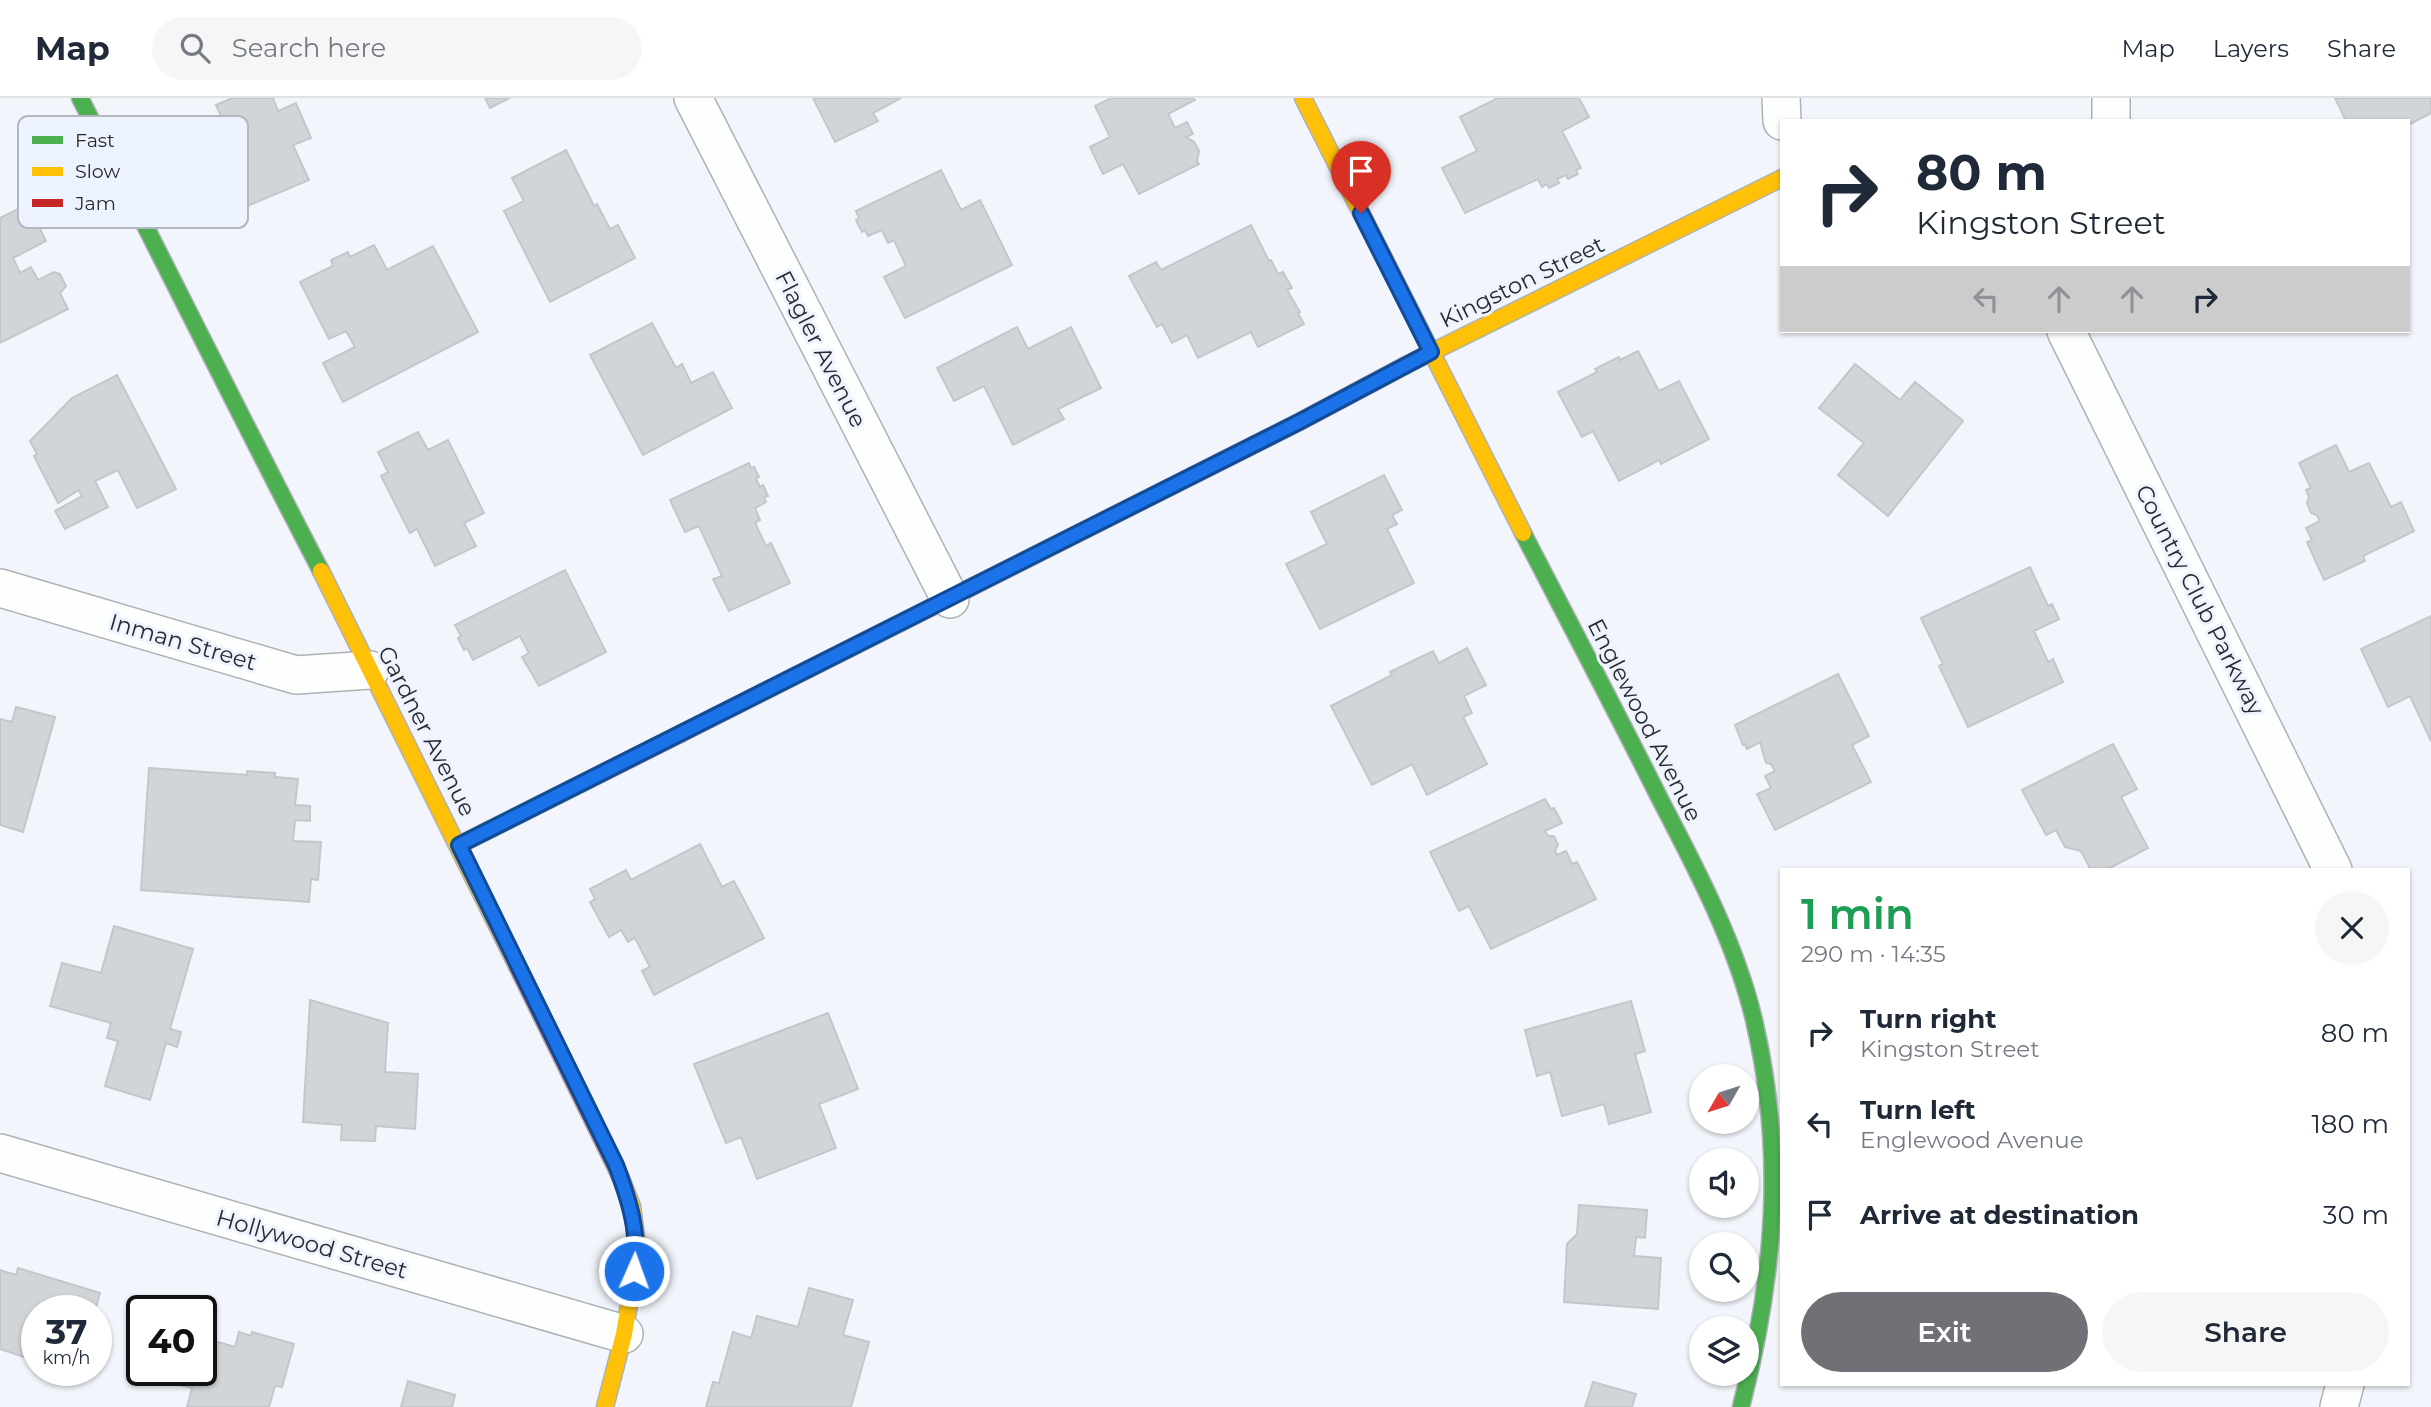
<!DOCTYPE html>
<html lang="en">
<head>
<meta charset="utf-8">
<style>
  body { margin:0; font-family:Montserrat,sans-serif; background:#f6f6f7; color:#1f2937; height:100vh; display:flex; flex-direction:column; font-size:26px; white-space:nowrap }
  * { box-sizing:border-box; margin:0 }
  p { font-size:23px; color:#747a83 }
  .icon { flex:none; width:38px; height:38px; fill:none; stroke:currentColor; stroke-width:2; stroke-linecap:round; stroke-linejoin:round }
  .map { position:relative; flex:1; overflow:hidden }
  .side { position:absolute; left:1780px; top:770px; width:630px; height:518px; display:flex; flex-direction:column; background:#fff; border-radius:0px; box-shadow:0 2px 5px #0004 }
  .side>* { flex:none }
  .top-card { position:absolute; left:1780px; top:21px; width:630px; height:214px; border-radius:0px; box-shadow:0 2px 5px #0004; background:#fff; color:#1f2937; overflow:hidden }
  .needle { width:46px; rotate:231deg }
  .buttons { position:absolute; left:1689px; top:966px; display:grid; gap:14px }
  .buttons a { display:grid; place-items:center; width:70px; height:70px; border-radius:50%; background:#fff; box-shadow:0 2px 5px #0004; font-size:35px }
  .speed { position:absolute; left:21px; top:1197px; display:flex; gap:14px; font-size:35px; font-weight:700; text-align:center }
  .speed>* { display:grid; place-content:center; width:91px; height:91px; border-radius:50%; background:#fff; box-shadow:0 2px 5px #0004; line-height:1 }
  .speed small { font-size:18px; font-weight:400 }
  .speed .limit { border:4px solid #111; border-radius:10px; background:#fff; color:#111 }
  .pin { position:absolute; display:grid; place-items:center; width:60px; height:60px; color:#fff; margin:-72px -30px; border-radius:50% 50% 50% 0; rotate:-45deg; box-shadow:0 0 7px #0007 }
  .pin .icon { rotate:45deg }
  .me { position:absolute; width:77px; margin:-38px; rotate:2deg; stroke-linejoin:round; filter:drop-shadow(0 0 5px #0008) }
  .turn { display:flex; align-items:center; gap:24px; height:147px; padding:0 21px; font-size:32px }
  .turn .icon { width:91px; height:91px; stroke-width:2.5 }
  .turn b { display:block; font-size:49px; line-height:60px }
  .lanes { display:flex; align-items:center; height:66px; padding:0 21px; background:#0003; justify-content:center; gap:35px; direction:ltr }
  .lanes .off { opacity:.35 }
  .round { display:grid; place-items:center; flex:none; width:74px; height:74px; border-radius:37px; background:#f6f6f7 }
  .overview { display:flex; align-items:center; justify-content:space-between; height:119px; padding:0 21px }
  h1 { font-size:42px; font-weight:600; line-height:52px; color:#1e9e55 }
  .primary-button { display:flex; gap:14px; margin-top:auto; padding:14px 21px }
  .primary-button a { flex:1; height:80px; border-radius:42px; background:#6f7176; color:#fff; font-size:28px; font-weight:600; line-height:80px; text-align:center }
  .primary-button a+a { background:#f6f6f7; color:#1f2937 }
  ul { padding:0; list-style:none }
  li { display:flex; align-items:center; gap:21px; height:91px; padding:0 21px }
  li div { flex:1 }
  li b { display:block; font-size:26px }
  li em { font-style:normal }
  header { display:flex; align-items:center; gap:42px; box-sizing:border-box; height:98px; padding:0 35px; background:#fff; border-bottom:2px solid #e0e1e3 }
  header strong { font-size:33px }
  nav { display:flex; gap:38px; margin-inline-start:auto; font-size:24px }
  .search { width:490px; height:63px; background:#f6f6f7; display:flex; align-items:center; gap:18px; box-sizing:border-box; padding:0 24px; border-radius:38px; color:#747a83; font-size:26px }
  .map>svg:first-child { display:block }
  .building { fill:#d1d5d8; stroke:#c3c7cb; stroke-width:2 }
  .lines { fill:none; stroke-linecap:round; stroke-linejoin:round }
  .street-casing { stroke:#afb1b5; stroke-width:40 }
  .fast-casing { stroke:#afb1b5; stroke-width:19 }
  .slow-casing { stroke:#afb1b5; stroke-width:19 }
  .jam-casing { stroke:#afb1b5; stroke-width:19 }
  .street { stroke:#fdfefe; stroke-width:37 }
  .fast { stroke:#4caf50; stroke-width:16 }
  .slow { stroke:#ffc107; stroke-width:16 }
  .jam { stroke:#c62828; stroke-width:16 }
  .route-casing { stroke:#114b97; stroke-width:18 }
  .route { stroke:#1a73e8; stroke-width:12 }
  .labels { text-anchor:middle; stroke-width:6; stroke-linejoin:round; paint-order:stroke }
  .street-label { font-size:23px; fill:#282a2e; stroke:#eef4ff }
  .key { fill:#eef4ff; stroke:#b3b7c0; stroke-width:2 }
  .key-label { font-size:19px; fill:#282a2e }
</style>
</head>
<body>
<header>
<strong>Map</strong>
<div class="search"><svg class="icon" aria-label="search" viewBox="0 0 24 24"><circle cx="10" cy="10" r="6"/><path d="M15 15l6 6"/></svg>Search here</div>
<nav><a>Map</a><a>Layers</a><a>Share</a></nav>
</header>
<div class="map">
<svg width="2431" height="1309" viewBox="0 0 2431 1309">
  <rect width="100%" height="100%" fill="#f2f5fb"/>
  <g class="building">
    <polygon points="232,0 273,0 278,13 296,5 311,40 293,47 309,82 238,112 216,62 237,54 216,7"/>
    <polygon points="485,0 510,0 490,10"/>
    <polygon points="813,0 901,0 873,15 878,23 835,44"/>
    <polygon points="1111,0 1193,0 1195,2 1168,16 1175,30 1187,24 1193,36 1186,39 1194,44 1199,53 1197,63 1199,66 1139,96 1123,66 1103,76 1090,49 1110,39 1095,8"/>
    <polygon points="1498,0 1579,0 1589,19 1562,33 1581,70 1576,72 1578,76 1568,81 1566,77 1557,81 1559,85 1549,90 1547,86 1542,89 1538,81 1465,115 1442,70 1477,53 1460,19"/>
    <polygon points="2335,0 2431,0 2431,15 2408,27 2408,23 2346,23"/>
    <polygon points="566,52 594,108 597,106 610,131 618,127 635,160 550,204 504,113 524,103 512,80"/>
    <polygon points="941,72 961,112 980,102 1012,167 905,220 884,179 906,168 894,142 888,145 882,132 868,138 865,132 862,134 856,122 859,120 856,113"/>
    <polygon points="28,106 46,143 13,160 20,175 31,169 38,182 54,174 60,176 66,188 60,195 68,211 0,245 0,120"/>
    <polygon points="1251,127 1269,163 1271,162 1278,176 1283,174 1292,190 1287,192 1300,214 1298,215 1304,226 1258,249 1251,234 1198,260 1187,237 1172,245 1162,226 1157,229 1129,178 1156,164 1161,172"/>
    <polygon points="374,147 387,172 433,148 478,234 343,304 323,265 355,249 346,233 329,241 300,184 333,168 331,162 348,154 350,159"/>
    <polygon points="652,225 676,270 682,266 691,285 713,274 732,310 643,357 590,257"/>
    <polygon points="1017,229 1028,251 1071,229 1101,290 1058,311 1064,321 1013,347 984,288 954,303 937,270"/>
    <polygon points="1638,253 1659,293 1679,283 1709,341 1661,366 1659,362 1619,383 1593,333 1582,339 1558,294 1597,274 1595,271 1619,259 1620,262"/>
    <polygon points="1855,266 1900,302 1915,284 1963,323 1888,418 1838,377 1864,345 1819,310"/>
    <polygon points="117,277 176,391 137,410 118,372 95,383 108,409 65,431 55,413 82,398 79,392 58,405 34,358 37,356 30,343 72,300"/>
    <polygon points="418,334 428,352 448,342 484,415 464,425 476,448 435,468 417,431 410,435 381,378 388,374 378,354"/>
    <polygon points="2336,347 2349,374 2369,365 2391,409 2401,404 2414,433 2363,458 2365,463 2324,482 2307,444 2312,442 2306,430 2320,423 2317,417 2311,415 2307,405 2309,399 2306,392 2311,390 2299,365"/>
    <polygon points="749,365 751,370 754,369 759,379 756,381 760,389 763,387 768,398 764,399 766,404 755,410 760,422 755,425 766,448 771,445 790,485 729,513 713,481 722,478 699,428 685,434 670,402"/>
    <polygon points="1384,377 1402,412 1392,417 1397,426 1387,431 1414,485 1320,531 1286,466 1327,446 1311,414"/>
    <polygon points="2030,469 2048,508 2052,506 2059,521 2034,533 2048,564 2053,561 2063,584 1968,629 1939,568 1943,566 1921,520"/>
    <polygon points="565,472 606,554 539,588 522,559 529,555 520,538 473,562 467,550 464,552 458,540 461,538 455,527"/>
    <polygon points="2431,518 2431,643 2410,598 2388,609 2361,551"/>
    <polygon points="1467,550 1486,587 1464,598 1472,615 1463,619 1487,666 1427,697 1412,666 1372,687 1331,608 1392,577 1390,574 1433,553 1439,565"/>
    <polygon points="1838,576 1869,638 1852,647 1871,684 1775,732 1757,696 1771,690 1765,678 1775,673 1771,666 1766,665 1760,644 1747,651 1745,646 1743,647 1735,627"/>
    <polygon points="16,609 55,619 23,734 0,727 0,621 12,624"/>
    <polygon points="2113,646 2137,691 2121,699 2148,750 2106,772 2091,772 2081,753 2065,749 2056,732 2046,737 2022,692"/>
    <polygon points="149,670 247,677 247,673 275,675 275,679 298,681 295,707 310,708 310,723 295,722 293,743 321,744 318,782 311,781 309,804 141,792"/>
    <polygon points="1545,701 1551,711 1554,710 1562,725 1545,733 1548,738 1554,738 1558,747 1555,752 1557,757 1566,753 1572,766 1577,764 1596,801 1491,851 1469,808 1459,813 1430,754"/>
    <polygon points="700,746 722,789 734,783 764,840 654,897 642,873 650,869 635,840 628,844 621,832 609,839 590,804 595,801 590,791 626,772 631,782"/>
    <polygon points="114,828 193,851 170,931 181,934 177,949 166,945 150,1002 105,988 118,943 107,940 111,925 50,908 62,865 101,875"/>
    <polygon points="310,902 388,925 385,974 418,976 415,1031 376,1028 375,1043 341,1042 342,1027 303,1024"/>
    <polygon points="1631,903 1645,953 1635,956 1651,1014 1609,1026 1604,1006 1562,1018 1550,974 1537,978 1525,932"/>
    <polygon points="828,915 858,991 819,1006 836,1050 757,1081 741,1039 726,1045 694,966"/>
    <polygon points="1579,1107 1647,1112 1645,1140 1636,1139 1634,1158 1661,1160 1658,1211 1564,1204 1567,1146 1577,1136"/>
    <polygon points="18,1170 100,1195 95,1213 37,1213 37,1238 31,1237 24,1259 0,1251 0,1172 16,1177"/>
    <polygon points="809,1190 853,1202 843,1237 869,1244 851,1309 706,1309 713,1284 719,1285 733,1234 751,1240 757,1218 798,1229"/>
    <polygon points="239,1234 251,1238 252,1234 294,1246 282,1289 275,1288 269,1309 187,1309 192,1290 163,1282 166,1272 201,1272 201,1248 204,1240 235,1249"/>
    <polygon points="408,1283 455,1297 452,1309 401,1309"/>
    <polygon points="1593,1284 1636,1296 1632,1309 1585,1309"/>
  </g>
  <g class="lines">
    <g class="street-casing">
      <g id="street">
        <polyline points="693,0 950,501"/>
        <polyline points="1781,0 1782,23"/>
        <polyline points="2111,23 2111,0"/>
        <polyline points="2066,233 2333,772"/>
        <polyline points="0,490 296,577 370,572"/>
        <polyline points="0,1055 624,1236"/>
        <polyline points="2339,1309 2345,1286"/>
      </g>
    </g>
    <g class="fast-casing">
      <g id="fast">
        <path d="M80,0c81,157 159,316 241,473"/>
        <path d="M1523,435c46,89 93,178 138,268 36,69 75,143 93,219 31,132 21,257 -13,387"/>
        <polyline points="680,636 1299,324 1406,267"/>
      </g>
    </g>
    <g class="slow-casing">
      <g id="slow">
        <polyline points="1303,0 1523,435"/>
        <polyline points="1406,267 1782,80"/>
        <polyline points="321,473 517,868"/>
        <polyline points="459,747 680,636"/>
        <polyline points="605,1309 624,1236 638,1153 632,1108 620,1078"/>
      </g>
    </g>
    <g class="jam-casing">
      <polyline id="jam" points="517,868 620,1078"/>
    </g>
    <use href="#street" class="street"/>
    <use href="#fast" class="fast"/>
    <use href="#slow" class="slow"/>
    <use href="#jam" class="jam"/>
  </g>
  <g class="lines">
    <g class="route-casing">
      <path id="route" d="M634,1173c6,-38 -5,-71 -18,-106l-157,-320 840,-423 132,-70 -70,-139"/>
    </g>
    <use href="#route" class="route"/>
  </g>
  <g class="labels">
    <g class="street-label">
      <text transform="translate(1522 184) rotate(-26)" y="8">Kingston Street</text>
      <text transform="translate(821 251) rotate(63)" y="8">Flagler Avenue</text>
      <text transform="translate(2200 502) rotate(63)" y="8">Country Club Parkway</text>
      <text transform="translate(183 544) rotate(16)" y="8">Inman Street</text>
      <text transform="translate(1645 622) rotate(63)" y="8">Englewood Avenue</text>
      <text transform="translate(427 633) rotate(63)" y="8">Gardner Avenue</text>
      <text transform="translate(312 1146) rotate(16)" y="8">Hollywood Street</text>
    </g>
  </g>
  <rect x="18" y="18" width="230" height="112" rx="10" class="key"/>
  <rect x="32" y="38" width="31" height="8" fill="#4caf50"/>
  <rect x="32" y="69" width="31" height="9" fill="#ffc107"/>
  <rect x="32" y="101" width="31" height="8" fill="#c62828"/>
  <g class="key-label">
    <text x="75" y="49">Fast</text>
    <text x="75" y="80">Slow</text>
    <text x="75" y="112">Jam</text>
  </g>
</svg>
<div class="buttons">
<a><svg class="needle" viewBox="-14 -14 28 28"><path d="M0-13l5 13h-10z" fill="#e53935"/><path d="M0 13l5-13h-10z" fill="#747a83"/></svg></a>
<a><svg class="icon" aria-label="sound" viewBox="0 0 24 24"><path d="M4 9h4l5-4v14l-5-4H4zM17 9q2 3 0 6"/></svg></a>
<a><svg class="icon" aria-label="search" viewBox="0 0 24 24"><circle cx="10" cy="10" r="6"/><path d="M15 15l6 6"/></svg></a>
<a><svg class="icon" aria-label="layers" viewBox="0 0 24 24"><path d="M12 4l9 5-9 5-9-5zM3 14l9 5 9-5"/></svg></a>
</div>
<div class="speed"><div>37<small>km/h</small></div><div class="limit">40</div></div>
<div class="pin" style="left:1361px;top:115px;background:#d93025"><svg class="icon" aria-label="arrive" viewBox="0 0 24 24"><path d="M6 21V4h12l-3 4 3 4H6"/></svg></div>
<svg class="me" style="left:634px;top:1173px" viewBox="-20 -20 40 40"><circle r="17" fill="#1a73e8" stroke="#fff" stroke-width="3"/><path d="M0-11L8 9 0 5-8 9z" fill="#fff"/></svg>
<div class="top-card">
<div class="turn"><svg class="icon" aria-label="right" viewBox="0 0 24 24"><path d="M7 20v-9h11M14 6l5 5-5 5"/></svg><div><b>80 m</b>Kingston Street</div></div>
<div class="lanes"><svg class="icon off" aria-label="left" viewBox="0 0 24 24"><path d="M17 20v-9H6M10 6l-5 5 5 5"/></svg><svg class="icon off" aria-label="ahead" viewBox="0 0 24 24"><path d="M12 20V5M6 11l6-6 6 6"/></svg><svg class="icon off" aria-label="ahead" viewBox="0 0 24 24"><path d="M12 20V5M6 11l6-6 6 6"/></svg><svg class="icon" aria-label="right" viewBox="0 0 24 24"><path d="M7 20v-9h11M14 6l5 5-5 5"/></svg></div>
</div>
<section class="side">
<div class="overview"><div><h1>1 min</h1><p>290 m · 14:35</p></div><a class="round"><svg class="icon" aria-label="close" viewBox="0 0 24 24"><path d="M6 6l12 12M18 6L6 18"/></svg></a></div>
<ul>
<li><svg class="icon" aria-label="right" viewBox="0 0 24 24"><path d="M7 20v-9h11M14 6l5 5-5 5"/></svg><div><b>Turn right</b><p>Kingston Street</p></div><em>80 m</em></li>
<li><svg class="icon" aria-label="left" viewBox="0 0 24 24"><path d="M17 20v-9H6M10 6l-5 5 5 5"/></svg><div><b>Turn left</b><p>Englewood Avenue</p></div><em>180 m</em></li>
<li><svg class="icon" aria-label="arrive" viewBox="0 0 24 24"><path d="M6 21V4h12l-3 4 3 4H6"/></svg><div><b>Arrive at destination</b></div><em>30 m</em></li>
</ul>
<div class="primary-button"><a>Exit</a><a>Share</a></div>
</section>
</div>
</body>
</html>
